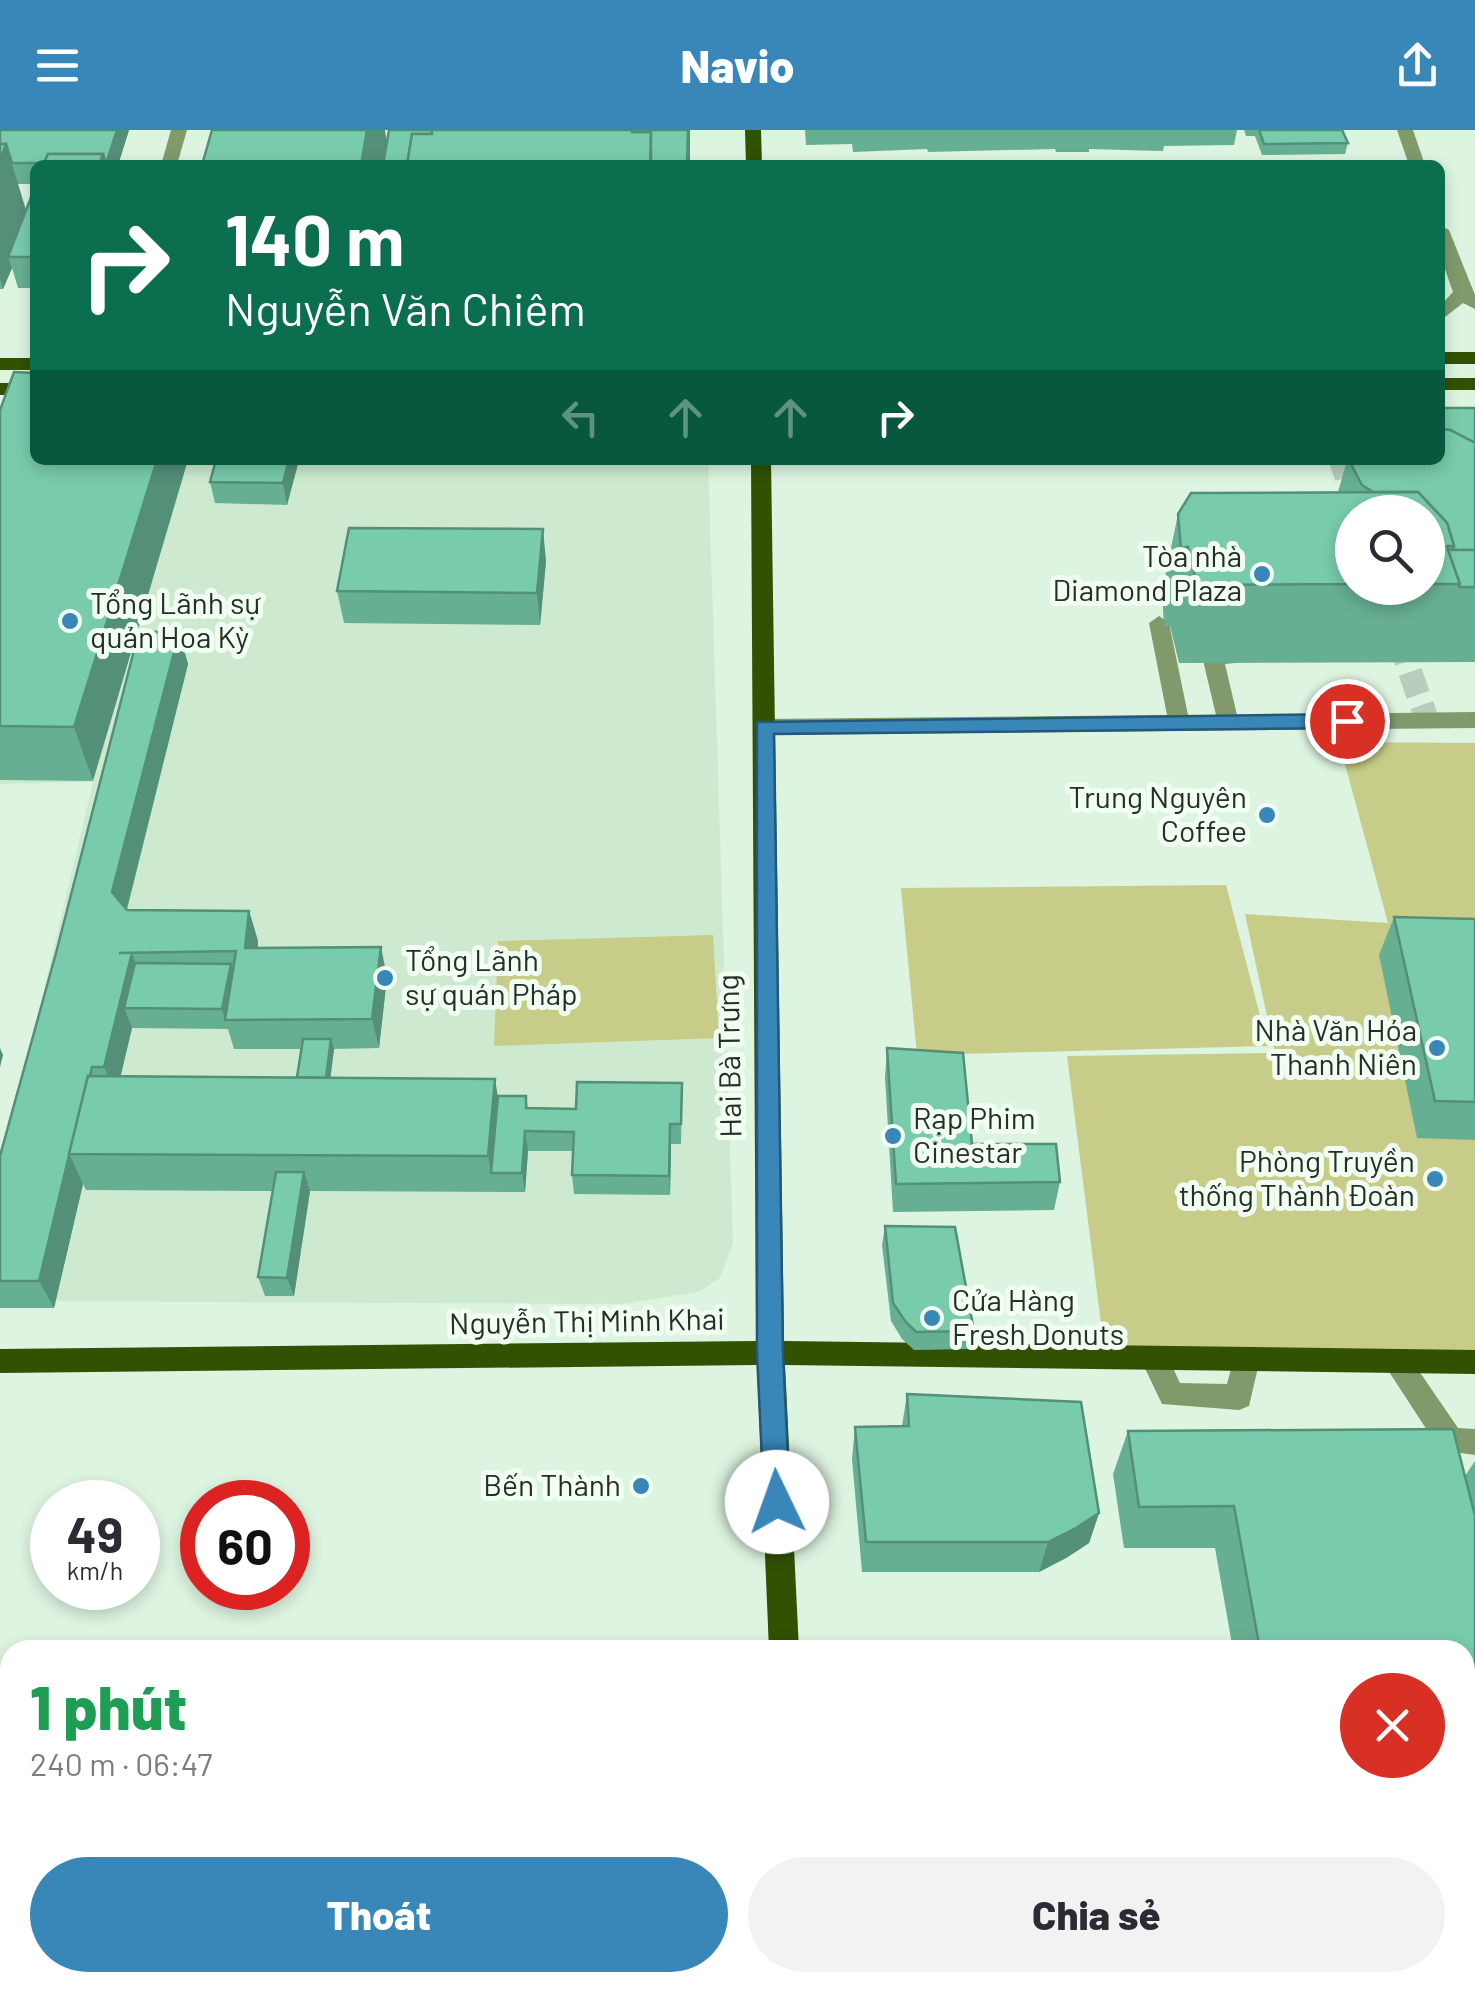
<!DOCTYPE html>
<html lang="vi">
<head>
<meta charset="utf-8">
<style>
  body { margin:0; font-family:Barlow,sans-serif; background:#f2f2f3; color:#2b2b33; height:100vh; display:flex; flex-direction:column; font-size:38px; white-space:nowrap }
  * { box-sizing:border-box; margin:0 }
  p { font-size:32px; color:#7c7c81 }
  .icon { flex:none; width:55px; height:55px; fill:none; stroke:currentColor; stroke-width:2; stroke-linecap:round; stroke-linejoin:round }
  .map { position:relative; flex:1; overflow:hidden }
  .details { position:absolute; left:0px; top:1510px; width:1475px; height:352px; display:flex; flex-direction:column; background:#fff; border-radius:30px 30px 0 0; box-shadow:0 5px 15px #0003 }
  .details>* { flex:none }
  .hud { position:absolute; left:30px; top:30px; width:1415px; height:305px; border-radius:15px; box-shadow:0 5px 15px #0003; background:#0b6e4f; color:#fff; overflow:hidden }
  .tools { position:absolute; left:1335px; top:365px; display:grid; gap:20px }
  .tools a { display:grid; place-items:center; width:110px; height:110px; border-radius:50%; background:#fff; box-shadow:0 5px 15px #0003; font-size:50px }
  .speed { position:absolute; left:30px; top:1350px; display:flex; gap:20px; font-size:50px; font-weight:700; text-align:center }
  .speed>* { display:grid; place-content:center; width:130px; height:130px; border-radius:50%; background:#fff; box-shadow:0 5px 15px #0003; line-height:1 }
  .speed small { font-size:25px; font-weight:400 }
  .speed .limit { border:15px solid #d22; background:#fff; color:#111 }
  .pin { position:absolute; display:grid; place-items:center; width:85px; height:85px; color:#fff; margin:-42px; border:5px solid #fff; border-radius:50%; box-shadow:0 2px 10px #0007 }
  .me { position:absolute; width:110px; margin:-55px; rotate:357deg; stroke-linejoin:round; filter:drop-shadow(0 0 8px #0008) }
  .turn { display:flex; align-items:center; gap:35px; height:210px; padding:0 30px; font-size:45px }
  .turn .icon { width:130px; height:130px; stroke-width:2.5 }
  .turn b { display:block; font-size:70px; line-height:85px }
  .lanes { display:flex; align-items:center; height:95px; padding:0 30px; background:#0003; justify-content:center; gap:50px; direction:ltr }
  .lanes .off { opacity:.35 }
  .round { display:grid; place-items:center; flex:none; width:105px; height:105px; border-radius:52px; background:#f2f2f3 }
  .headline { display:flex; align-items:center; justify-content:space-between; height:170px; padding:0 30px }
  h1 { font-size:60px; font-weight:800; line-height:75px; color:#1e9e55 }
  .cta { display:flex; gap:20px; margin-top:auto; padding:20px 30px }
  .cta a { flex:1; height:115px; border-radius:60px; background:#3987b9; color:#fff; font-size:40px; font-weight:800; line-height:115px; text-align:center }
  .cta a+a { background:#f2f2f3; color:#2b2b33 }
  header { display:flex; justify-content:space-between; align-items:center; height:130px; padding:0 30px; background:#3987b9; color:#fff; font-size:45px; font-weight:800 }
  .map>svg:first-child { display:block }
  .built { fill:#cdead0 }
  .green { fill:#c7cc88 }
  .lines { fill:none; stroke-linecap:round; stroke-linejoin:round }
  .minor-tunnel-far1 { stroke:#b8cdbb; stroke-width:19; stroke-dasharray:19 9; stroke-linecap:butt }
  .minor-tunnel { stroke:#b8cdbb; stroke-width:24; stroke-dasharray:24 11; stroke-linecap:butt }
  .minor { fill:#82996c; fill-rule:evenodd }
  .major { fill:#325101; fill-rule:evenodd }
  .wall { fill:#67af93; fill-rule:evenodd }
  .shaded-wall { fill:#548f78 }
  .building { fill:#78ccab; stroke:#548f78; stroke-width:2.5 }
  .route { fill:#3987b9; stroke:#255878; stroke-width:2.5 }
  .poi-dot { fill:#3987b9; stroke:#f1fef2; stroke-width:4 }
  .labels { text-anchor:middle; stroke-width:10; stroke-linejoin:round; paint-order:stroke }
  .poi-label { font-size:30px; fill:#262f27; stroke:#f1fef2; text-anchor:end }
  .street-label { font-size:30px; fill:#262f27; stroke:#f1fef2 }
</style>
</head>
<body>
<header><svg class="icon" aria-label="menu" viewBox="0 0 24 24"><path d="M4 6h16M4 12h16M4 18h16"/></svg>Navio<svg class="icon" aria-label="share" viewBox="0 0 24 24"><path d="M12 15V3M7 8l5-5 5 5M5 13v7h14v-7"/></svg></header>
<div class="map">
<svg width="1475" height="1861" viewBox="0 0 1475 1861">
  <rect width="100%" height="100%" fill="#ddf4e0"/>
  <polygon class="built" points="0,296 35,330 708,330 733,1113 720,1148 698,1162 622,1174 0,1171 0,1047 93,652 0,654"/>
  <g class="green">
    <polygon points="1339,612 1475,613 1475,1232 1106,1233 1067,926 1275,923 1245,784 1388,793"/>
    <polygon points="1226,755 1268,916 917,925 901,758"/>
    <polygon points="713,805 719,908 494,916 498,811"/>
  </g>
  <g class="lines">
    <g class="minor-tunnel-far1">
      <polyline points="1338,330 1356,382"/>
      <polyline points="1381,458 1388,479"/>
    </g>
    <polyline class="minor-tunnel" points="1387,476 1427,590"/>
    <g class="minor">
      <polygon points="171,0 187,0 177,35 161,35"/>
      <polygon points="1397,0 1413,0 1425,35 1409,35"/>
      <polygon points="1440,95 1449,100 1475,165 1475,179 1463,173 1440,191 1440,176 1453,162 1440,125"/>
      <polygon points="1159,486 1169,493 1188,585 1216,585 1202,526 1205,521 1237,520 1248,527 1245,532 1225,534 1237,585 1475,582 1475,598 764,605 753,597 764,589 1167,585 1149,493"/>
      <polygon points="1154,1216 1164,1219 1180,1253 1227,1254 1236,1220 1246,1217 1256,1220 1260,1229 1249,1276 1239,1280 1162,1274 1140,1228 1144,1219"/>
      <polygon points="1396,1219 1406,1222 1458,1298 1475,1299 1475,1325 1440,1320 1382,1231 1386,1222"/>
      <rect x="0" y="1772" width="10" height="34"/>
      <polygon points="283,1852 317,1852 316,1861 282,1861"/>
    </g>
    <g class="major">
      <polygon points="745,0 761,0 762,35 746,35"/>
      <rect x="1440" y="222" width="35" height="12"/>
      <rect x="0" y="228" width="35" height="12"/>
      <rect x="1440" y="248" width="35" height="12"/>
      <rect x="0" y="253" width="35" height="12"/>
      <polygon points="751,330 771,330 784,1211 1475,1220 1475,1244 785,1235 799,1520 769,1520 757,1235 0,1243 0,1219 756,1211"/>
      <polygon points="782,1852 816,1852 817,1861 783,1861"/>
    </g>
  </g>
  <g class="wall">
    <polygon points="0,0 129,0 118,35 35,35 35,54 18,54 26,80 35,57 35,158 18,158 12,138 3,159 0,159"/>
    <polygon points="805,0 1237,0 1234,15 1164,16 1163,21 1089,19 1089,22 1056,22 1055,19 928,22 927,19 853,22 852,14 806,15"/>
    <polygon points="1244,0 1347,0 1342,0 1348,13 1345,24 1262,25 1255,6 1246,6"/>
    <path d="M1475,278v254l-296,1 -9,-37h-6l-2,-34 16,-78 160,-22 9,-32h93zM1352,382h76v76h-76z"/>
    <polygon points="0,280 93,651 0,650"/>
    <polygon points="216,330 299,330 287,375 215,373 210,352"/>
    <polygon points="546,431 540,495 344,493 337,461"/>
    <path d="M179,503l9,31 -61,246 122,1 9,30v7l129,29 -8,71 -45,1 -4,29 168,18h28l2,12 48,1 106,-26 -1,61h-10l-1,51 -96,-1 -2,-19 1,-24h-45l-3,41 -215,-1 -16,105h-29l-7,-19 15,-86 -187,-1 -3,-6 -29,124h-54v-152zM132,898l96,1 6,20h68l-5,28 -177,-1z"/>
    <polygon points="1394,787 1475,789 1475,1010 1417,1008 1379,825"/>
    <polygon points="887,918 972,1014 1060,1052 1054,1080 893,1082 885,947"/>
    <polygon points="885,1096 974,1201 971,1219 914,1220 902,1209 891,1191 882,1115"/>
    <polygon points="907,1264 1099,1383 1089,1413 1066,1428 1039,1442 862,1442 852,1329 855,1297 902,1296"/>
    <polygon points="1128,1301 1475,1386 1475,1704 1465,1704 1465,1520 1233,1520 1215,1418 1124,1418 1113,1344"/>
    <polygon points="1475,1331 1475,1384 1465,1346"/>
    <polygon points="1465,1757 1475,1757 1475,1861 1467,1861 1465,1852"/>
  </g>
  <g class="shaded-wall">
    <polygon points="117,0 129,0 118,35 99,35 103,24"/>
    <polygon points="367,0 385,0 388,22 386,35 361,35"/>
    <polygon points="688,0 690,0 690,35 687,35"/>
    <polygon points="6,14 29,91 8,127 12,138 3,159 0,148 0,30"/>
    <polygon points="157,330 188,330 93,651 74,597"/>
    <polygon points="289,330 299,330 287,375 283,353"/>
    <polygon points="543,399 546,431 540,495 537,463"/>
    <polygon points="179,503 188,534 123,793 112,762"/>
    <polygon points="249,781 258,811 254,848 245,818"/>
    <polygon points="381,817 387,847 379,918 372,889"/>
    <polygon points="132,823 143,853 124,878 132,898 116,966 104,937"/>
    <polygon points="231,834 238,854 225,890 222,879"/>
    <polygon points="331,909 334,919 326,984 323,974"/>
    <polygon points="0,918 3,925 0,937"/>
    <polygon points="495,949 501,986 491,1043 494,1062 488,1026"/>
    <polygon points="670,994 671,1014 670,1065 669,1046"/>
    <polygon points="525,1001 528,1021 525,1062 522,1043"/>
    <polygon points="70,1026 83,1054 54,1178 39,1151"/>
    <polygon points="304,1042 310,1061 294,1166 287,1148"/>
    <polygon points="1099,1383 1089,1413 1066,1428 1039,1442 1048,1412"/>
  </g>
  <g class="building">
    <polygon points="0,0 117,0 106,34 103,24 48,24 44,33 12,33 6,14 0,14"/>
    <polygon points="212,0 367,0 361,35 202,35"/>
    <polygon points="389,0 432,0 432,4 412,4 407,35 383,35"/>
    <polygon points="432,0 632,0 632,2 651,2 650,35 407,35 412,4 432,4"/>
    <polygon points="632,0 688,0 687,35 651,35 651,2 632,2"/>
    <polygon points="1259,0 1342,0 1348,13 1264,14"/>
    <polygon points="0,14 6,14 0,30"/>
    <polygon points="48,24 103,24 99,35 43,35"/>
    <polygon points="35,57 35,127 8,127"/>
    <polygon points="14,242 35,243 35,330 157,330 74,597 0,596 0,280"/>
    <polygon points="1440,278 1475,278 1475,313 1450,300 1440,299"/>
    <polygon points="1440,299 1450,300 1475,313 1475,420 1452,420 1454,416 1447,393 1418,362 1373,362 1362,355 1349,330 1440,330"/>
    <polygon points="216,330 289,330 283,353 210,352"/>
    <polygon points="1418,362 1447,393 1454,416 1447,416 1460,454 1428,454 1428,382 1352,382 1352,454 1197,455 1188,417 1181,418 1178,384 1191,363"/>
    <polygon points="349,398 543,399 537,463 337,461"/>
    <polygon points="1448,420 1475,420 1475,457 1459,457 1460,454"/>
    <polygon points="139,501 179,503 112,762 127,780 249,781 245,818 381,817 372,889 225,890 236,821 119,823 132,823 104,937 92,937 90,946 88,946 39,1151 0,1151 0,1026 56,823"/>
    <polygon points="1394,787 1475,789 1475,972 1435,971"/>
    <polygon points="135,833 231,834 222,879 124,878"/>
    <polygon points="303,909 331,909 326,948 297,947"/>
    <polygon points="887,918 963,923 972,1014 1056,1014 1060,1052 896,1054"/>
    <polygon points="88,946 495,949 488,1026 69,1024"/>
    <polygon points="577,952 682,953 681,994 670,994 669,1046 572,1045 574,1002 525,1001 522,1043 491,1043 498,966 526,966 526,978 576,979"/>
    <polygon points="276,1042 304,1042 287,1148 258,1147"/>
    <polygon points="885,1096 955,1097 974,1201 916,1202 905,1191 893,1173"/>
    <polygon points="907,1264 1081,1272 1099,1383 1076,1398 1048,1412 866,1412 855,1297 909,1296"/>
    <polygon points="1453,1299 1475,1386 1475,1672 1465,1672 1465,1520 1260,1520 1234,1376 1139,1377 1128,1301"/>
    <polygon points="1465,1757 1475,1757 1475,1830 1465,1785"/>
  </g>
  <polygon class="route" points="1347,584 1357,591 1347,598 774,604 783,1223 790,1372 786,1380 777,1384 768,1380 764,1372 757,1223 757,592"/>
  <g class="poi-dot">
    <circle cx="1262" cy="444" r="10"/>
    <circle cx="70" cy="491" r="10"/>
    <circle cx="1267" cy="685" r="10"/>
    <circle cx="385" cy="848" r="10"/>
    <circle cx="1437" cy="918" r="10"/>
    <circle cx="893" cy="1006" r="10"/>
    <circle cx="1435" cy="1049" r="10"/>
    <circle cx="932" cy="1188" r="10"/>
    <circle cx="641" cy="1356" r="10"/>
  </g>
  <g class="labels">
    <g class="poi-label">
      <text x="1242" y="437">Tòa nhà<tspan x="1242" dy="34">Diamond Plaza</tspan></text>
      <text x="90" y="484" text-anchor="start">Tổng Lãnh sự<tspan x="90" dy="34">quán Hoa Kỳ</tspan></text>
      <text x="1247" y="678">Trung Nguyên<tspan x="1247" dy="34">Coffee</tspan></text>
      <text x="405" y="841" text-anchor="start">Tổng Lãnh<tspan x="405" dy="34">sự quán Pháp</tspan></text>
      <text x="1417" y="911">Nhà Văn Hóa<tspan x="1417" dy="34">Thanh Niên</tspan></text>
      <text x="913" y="999" text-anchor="start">Rạp Phim<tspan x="913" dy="34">Cinestar</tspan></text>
      <text x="1415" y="1042">Phòng Truyền<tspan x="1415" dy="34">thống Thành Đoàn</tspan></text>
      <text x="952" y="1181" text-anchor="start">Cửa Hàng<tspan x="952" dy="34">Fresh Donuts</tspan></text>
      <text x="621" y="1366">Bến Thành</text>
    </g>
    <g class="street-label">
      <text transform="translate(730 926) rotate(-91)" y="10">Hai Bà Trưng</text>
      <text transform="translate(587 1192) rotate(-1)" y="10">Nguyễn Thị Minh Khai</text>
    </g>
  </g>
</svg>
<div class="tools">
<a><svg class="icon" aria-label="search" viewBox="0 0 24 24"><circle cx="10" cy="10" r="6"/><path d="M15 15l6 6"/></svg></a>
</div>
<div class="speed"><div>49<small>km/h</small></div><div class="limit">60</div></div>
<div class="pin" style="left:1347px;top:591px;background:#d93025"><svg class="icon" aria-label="arrive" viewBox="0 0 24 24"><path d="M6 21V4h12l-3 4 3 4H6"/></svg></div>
<svg class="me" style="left:777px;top:1372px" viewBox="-20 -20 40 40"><circle r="19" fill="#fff"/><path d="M0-13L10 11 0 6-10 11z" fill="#3987b9"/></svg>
<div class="hud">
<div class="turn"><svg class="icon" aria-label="right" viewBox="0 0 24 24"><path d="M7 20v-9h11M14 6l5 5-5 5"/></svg><div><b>140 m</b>Nguyễn Văn Chiêm</div></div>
<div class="lanes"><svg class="icon off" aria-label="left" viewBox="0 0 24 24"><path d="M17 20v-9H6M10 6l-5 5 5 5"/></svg><svg class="icon off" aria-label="ahead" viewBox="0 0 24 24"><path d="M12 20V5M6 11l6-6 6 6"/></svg><svg class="icon off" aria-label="ahead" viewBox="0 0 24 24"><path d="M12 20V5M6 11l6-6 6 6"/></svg><svg class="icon" aria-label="right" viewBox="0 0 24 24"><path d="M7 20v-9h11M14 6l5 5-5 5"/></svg></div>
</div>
<section class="details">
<div class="headline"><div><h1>1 phút</h1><p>240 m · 06:47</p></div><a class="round" style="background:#d93025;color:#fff"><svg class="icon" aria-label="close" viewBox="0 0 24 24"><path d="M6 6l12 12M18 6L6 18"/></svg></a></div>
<div class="cta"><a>Thoát</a><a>Chia sẻ</a></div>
</section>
</div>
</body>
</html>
